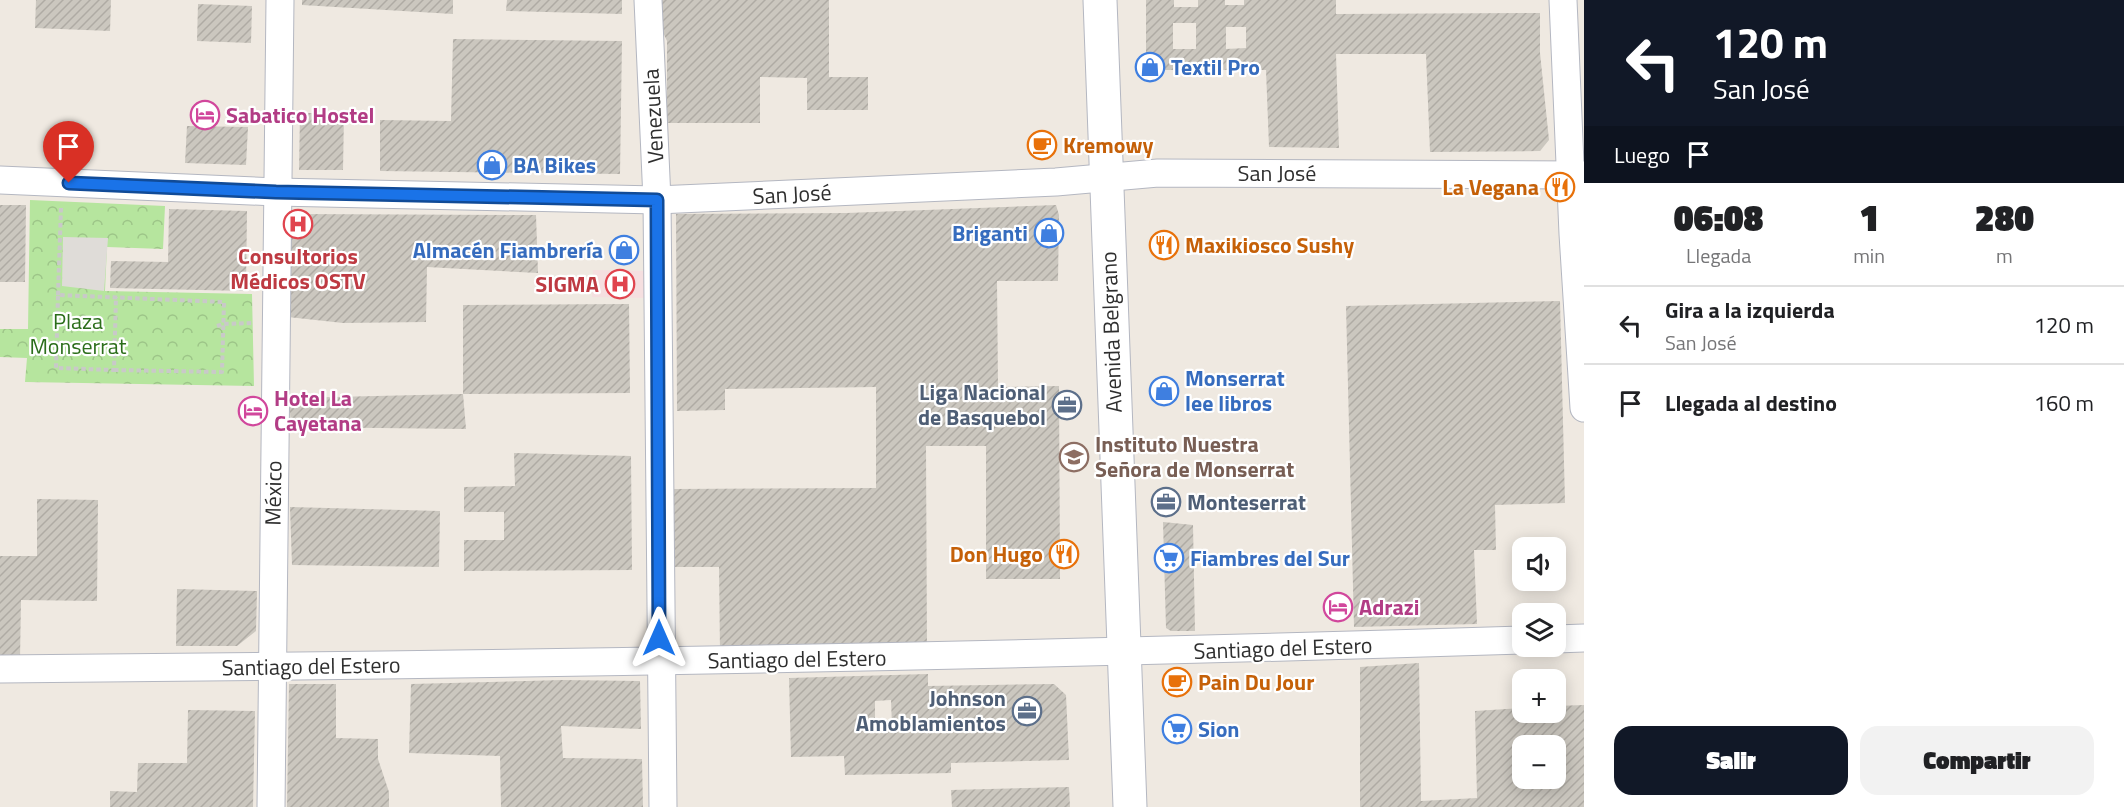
<!DOCTYPE html>
<html lang="es">
<head>
<meta charset="utf-8">
<style>
  body { margin:0; font-family:"Titillium Web",sans-serif; background:#f2f2f2; color:#202124; height:100vh; display:flex; flex-direction:column; font-size:22px; white-space:nowrap }
  * { box-sizing:border-box; margin:0 }
  p { font-size:20px; color:#757577 }
  .icon { flex:none; width:33px; height:33px; fill:none; stroke:currentColor; stroke-width:2; stroke-linecap:round; stroke-linejoin:round }
  .map { position:relative; flex:1; overflow:hidden }
  .sheet { display:flex; flex-direction:column; background:#fff; width:540px }
  .sheet>* { flex:none }
  .guide { background:#111827; color:#fff; overflow:hidden }
  .tools { position:absolute; left:1512px; top:537px; display:grid; gap:12px }
  .tools a { display:grid; place-items:center; width:54px; height:54px; border-radius:12px; background:#fff; box-shadow:0 3px 15px #0003; font-size:30px }
  .pin { position:absolute; display:grid; place-items:center; width:51px; height:51px; color:#fff; margin:-62px -26px; border-radius:50% 50% 50% 0; rotate:-45deg; box-shadow:0 0 6px #0007 }
  .pin .icon { rotate:45deg }
  .me { position:absolute; width:66px; margin:-33px; rotate:0deg; stroke-linejoin:round; filter:drop-shadow(0 0 4px #0008) }
  .turn { display:flex; align-items:center; gap:21px; height:126px; padding:0 30px; font-size:27px }
  .turn .icon { width:78px; height:78px; stroke-width:2.5 }
  .turn b { display:block; font-size:42px; line-height:51px }
  .then { display:flex; align-items:center; height:57px; padding:0 30px; background:#0003; gap:12px; font-size:22px }
  .eta { display:flex; justify-content:space-evenly; align-items:center; height:102px; text-align:center }
  .eta b { font-size:36px; font-weight:800; line-height:42px }
  .button { display:flex; gap:12px; margin-top:auto; padding:12px 30px }
  .button a { flex:1; height:69px; border-radius:18px; background:#111827; color:#fff; font-size:24px; font-weight:800; line-height:69px; text-align:center }
  .button a+a { background:#f2f2f2; color:#202124 }
  ul { padding:0; list-style:none }
  li { display:flex; align-items:center; gap:18px; height:78px; padding:0 30px; border-top:2px solid #e0e0e0 }
  li div { flex:1 }
  li b { display:block; font-size:22px }
  li em { font-style:normal }
  main { display:flex; flex:1; min-height:0 }
  .map>svg:first-child { display:block }
  .medical { fill:#f5dfe0 }
  .park { fill:url(#park-crowns) }
  .plaza { fill:#dfdcd8 }
  .building { fill:url(#building-hatch); fill-rule:evenodd }
  .lines { fill:none; stroke-linecap:round; stroke-linejoin:round }
  .street-casing { stroke:#b4b7c1; stroke-width:29 }
  .secondary-casing { stroke:#b4b7c1; stroke-width:35 }
  .path { stroke:#c9c9c9; stroke-width:4; stroke-dasharray:4.5 3; stroke-linecap:butt }
  .street { stroke:#fff; stroke-width:27 }
  .secondary { stroke:#fff; stroke-width:33 }
  .route-casing { stroke:#114b97; stroke-width:15 }
  .route { stroke:#1a73e8; stroke-width:10 }
  .labels { text-anchor:middle; stroke-width:4.5; stroke-linejoin:round; paint-order:stroke }
  .shop-label { font-size:22px; font-weight:bold; fill:#366cbe; stroke:#fff; text-anchor:start }
  .hotel-label { font-size:22px; font-weight:bold; fill:#b23c85; stroke:#fff; text-anchor:start }
  .street-label { font-size:22px; fill:#2e2e2e; stroke:#fff }
  .food-label { font-size:22px; font-weight:bold; fill:#c56008; stroke:#fff; text-anchor:start }
  .health-label { font-size:22px; font-weight:bold; fill:#be3a42; stroke:#fff }
  .park-label { font-size:22px; fill:#2c6e1b; stroke:#fff }
  .service-label { font-size:22px; font-weight:bold; fill:#4e5e75; stroke:#fff; text-anchor:end }
  .education-label { font-size:22px; font-weight:bold; fill:#785e54; stroke:#fff; text-anchor:start }
</style>
</head>
<body>
<main>
<div class="map">
<svg width="1584" height="807" viewBox="0 0 1584 807">
  <defs>
    <pattern id="park-crowns" width="20" height="18" patternUnits="userSpaceOnUse" patternTransform="scale(1.5)"><rect width="20" height="18" fill="#b6e59e"/><path d="M2 6a3 3 0 1 1 6 0M12 15a3 3 0 1 1 6 0" fill="none" stroke="#9dc588"/></pattern>
    <pattern id="building-hatch" width="6" height="6" patternUnits="userSpaceOnUse" patternTransform="scale(1.5)"><rect width="6" height="6" fill="#cbc7bf"/><path d="M-1 1l2-2M0 6l6-6M5 7l2-2" fill="none" stroke="#afaba4"/></pattern>
  </defs>
  <rect width="100%" height="100%" fill="#efe9e1"/>
  <polygon class="medical" points="593,270 648,271 647,298 592,297"/>
  <polygon class="park" points="30,200 165,206 163,249 107,247 105,291 252,294 254,386 25,382 27,358 0,357 0,329 28,329"/>
  <polygon class="plaza" points="63,237 108,238 104,291 62,286"/>
  <g class="building">
    <polygon points="36,0 111,0 110,31 35,28"/>
    <polygon points="302,0 453,0 453,14 302,5"/>
    <polygon points="507,0 622,0 622,14 506,11"/>
    <polygon points="651,0 829,0 829,77 868,77 868,110 807,110 807,78 760,77 760,123 667,123 667,41 651,7"/>
    <path d="M1146,0h28v7h24v-7h27v5h19v-5h92v14l204,-1v40l9,87 -9,11 -110,1 -4,-98h-90l3,94 -70,-1 -3,-77h-120zM1173,23h23v26h-23zM1226,27h20v21l-20,1z"/>
    <polygon points="198,4 252,6 251,43 197,41"/>
    <polygon points="453,39 622,41 620,174 380,171 380,120 451,121"/>
    <polygon points="300,113 344,113 343,170 299,170"/>
    <polygon points="187,126 248,127 246,165 185,163"/>
    <polygon points="0,205 26,205 25,282 0,282"/>
    <polygon points="1056,205 1059,215 1058,281 997,281 998,387 1059,386 1060,579 986,579 986,446 926,446 927,651 720,653 719,567 674,567 674,489 876,488 876,387 725,389 725,410 677,411 676,214 847,213"/>
    <polygon points="169,209 247,211 246,291 110,288 111,261 168,262"/>
    <polygon points="295,214 536,215 538,273 427,267 426,322 343,323 288,317 291,220"/>
    <polygon points="1560,301 1565,503 1495,505 1496,550 1474,550 1477,624 1354,627 1346,306"/>
    <polygon points="629,304 630,393 463,394 463,305"/>
    <polygon points="463,394 466,429 291,427 289,398"/>
    <polygon points="514,453 631,456 632,570 464,571 464,540 504,540 504,512 464,512 464,487 515,486"/>
    <polygon points="37,499 98,500 97,601 21,600 20,659 0,659 0,556 37,556"/>
    <polygon points="290,507 440,511 439,567 292,565"/>
    <polygon points="1163,522 1193,525 1195,631 1171,631 1166,628"/>
    <polygon points="177,589 257,591 256,631 237,646 176,646"/>
    <path d="M1419,663l2,138 56,-3 -2,-87 47,-3v4h34v-6l28,-1v102h-224v-140zM1522,746h34v32h-34z"/>
    <path d="M928,674v12l126,-2 12,11 3,65 -118,3v10l-106,2 -1,-19 -53,1 -2,-79zM891,700l1,26 -17,1v-26z"/>
    <polygon points="562,680 640,681 641,729 561,726 563,758 642,759 643,807 501,807 500,756 409,753 411,684"/>
    <polygon points="289,684 336,684 336,738 378,739 378,759 389,792 389,807 287,807"/>
    <polygon points="188,710 255,711 253,807 110,807 110,791 137,792 138,763 187,763"/>
    <polygon points="1069,787 1070,807 952,807 951,790"/>
  </g>
  <g class="lines">
    <g class="street-casing">
      <g id="street">
        <polyline points="648,0 657,200 663,807"/>
        <polyline points="1563,0 1573,234 1584,408"/>
        <polyline points="0,180 276,192 657,200 1056,182 1158,173 1584,175"/>
        <polyline points="1556,639 1584,638"/>
        <path d="M0,669c508,-4 1015,-13 1522,-29"/>
        <polyline points="271,807 280,0"/>
      </g>
    </g>
    <g class="secondary-casing">
      <polyline id="secondary" points="1100,0 1130,807"/>
    </g>
    <g class="path">
      <polyline points="58,295 61,208"/>
      <polyline points="217,326 223,324 252,323"/>
      <polyline points="114,370 222,372 224,302 58,295 56,368 114,370 116,297"/>
    </g>
    <use href="#street" class="street"/>
    <use href="#secondary" class="secondary"/>
  </g>
  <g class="lines">
    <g class="route-casing">
      <polyline id="route" points="69,183 276,192 657,200 659,638"/>
    </g>
    <use href="#route" class="route"/>
  </g>
  <defs>
    <g id="shop-ring" transform="scale(1.5)"><circle r="9.5" fill="#fff" stroke="#3f7fe0" stroke-width="1.5"/><path d="M-5-2.5h2.3a2.7 3.5 0 0 1 5.4 0H5L5.5 6h-11ZM-1.5-2.5h3a1.5 2.3 0 0 0-3 0Z" fill="#3f7fe0"/></g>
    <g id="hotel-ring" transform="scale(1.5)"><circle r="9.5" fill="#fff" stroke="#d1479c" stroke-width="1.5"/><path d="M-6-4.5h1.5V1H6V5H4.5V3h-9V5H-6ZM-4 0a1.8 1.8 0 1 1 3.6 0ZM.5 0V-2.5h3Q6-2.5 6 0Z" fill="#d1479c"/></g>
    <g id="cafe-ring" transform="scale(1.5)"><circle r="9.5" fill="#fff" stroke="#e8710a" stroke-width="1.5"/><path d="M-5.5-4.5H6V0H3Q3 3.5 0 3.5H-2.5Q-5.5 3.5-5.5 0ZM3-3.2v2h1.7v-2ZM-6 4.5H4V6H-6Z" fill="#e8710a"/></g>
    <g id="restaurant-ring" transform="scale(1.5)"><circle r="9.5" fill="#fff" stroke="#e8710a" stroke-width="1.5"/><path d="M-5-6h1v4h1v-4h1v4h1v-4h1v5L-1.5 .5V6h-2V.5L-5-1ZM5-6V6H3V1.5H1.5Q1.5-4 5-6Z" fill="#e8710a"/></g>
    <g id="hospital-ring" transform="scale(1.5)"><circle r="9.5" fill="#fff" stroke="#e0444e" stroke-width="1.5"/><path d="M-5-5h3v3.5h4V-5h3V5h-3V1.5h-4V5h-3Z" fill="#e0444e"/></g>
    <g id="office-ring" transform="scale(1.5)"><circle r="9.5" fill="#fff" stroke="#5c6f8a" stroke-width="1.5"/><path d="M-6-3h4V-5.5h4V-3h4V5H-6ZM-1-4.5V-3h2v-1.5ZM-6 0V1H6V0Z" fill="#5c6f8a"/></g>
    <g id="school-ring" transform="scale(1.5)"><circle r="9.5" fill="#fff" stroke="#8d6e63" stroke-width="1.5"/><path d="M0-5L7-2L0 1L-7-2ZM-4 1L0 2.5L4 1V4Q0 6-4 4Z" fill="#8d6e63"/></g>
    <g id="supermarket-ring" transform="scale(1.5)"><circle r="9.5" fill="#fff" stroke="#3f7fe0" stroke-width="1.5"/><path d="M-6-5.5h2.5l.6 2H6L4.5 2H-2.5L-4.4-4H-6ZM-1.5 3.2a1.3 1.3 0 1 0 .1 0ZM3 3.2a1.3 1.3 0 1 0 .1 0Z" fill="#3f7fe0"/></g>
  </defs>
  <g fill-rule="evenodd">
    <use href="#shop-ring" x="1150" y="67"/>
    <use href="#hotel-ring" x="205" y="115"/>
    <use href="#cafe-ring" x="1042" y="145"/>
    <use href="#shop-ring" x="492" y="165"/>
    <use href="#restaurant-ring" x="1560" y="187"/>
    <use href="#hospital-ring" x="298" y="224"/>
    <use href="#shop-ring" x="1049" y="233"/>
    <use href="#restaurant-ring" x="1164" y="245"/>
    <use href="#shop-ring" x="624" y="250"/>
    <use href="#hospital-ring" x="620" y="284"/>
    <use href="#shop-ring" x="1164" y="391"/>
    <use href="#office-ring" x="1067" y="405"/>
    <use href="#hotel-ring" x="253" y="411"/>
    <use href="#school-ring" x="1074" y="457"/>
    <use href="#office-ring" x="1166" y="502"/>
    <use href="#restaurant-ring" x="1064" y="554"/>
    <use href="#supermarket-ring" x="1169" y="558"/>
    <use href="#hotel-ring" x="1338" y="607"/>
    <use href="#cafe-ring" x="1177" y="682"/>
    <use href="#office-ring" x="1027" y="711"/>
    <use href="#supermarket-ring" x="1177" y="729"/>
  </g>
  <g class="labels">
    <g class="shop-label">
      <text x="1171" y="75">Textil Pro</text>
      <text x="513" y="173">BA Bikes</text>
      <text x="1028" y="241" text-anchor="end">Briganti</text>
      <text x="603" y="258" text-anchor="end">Almacén Fiambrería</text>
      <text x="1185" y="386">Monserrat<tspan x="1185" dy="25">lee libros</tspan></text>
      <text x="1190" y="566">Fiambres del Sur</text>
      <text x="1198" y="737">Sion</text>
    </g>
    <g class="hotel-label">
      <text x="226" y="123">Sabatico Hostel</text>
      <text x="274" y="406">Hotel La<tspan x="274" dy="25">Cayetana</tspan></text>
      <text x="1359" y="615">Adrazi</text>
    </g>
    <g class="street-label">
      <text transform="translate(653 116) rotate(-93)" y="8">Venezuela</text>
      <text x="1277" y="181">San José</text>
      <text transform="translate(792 194) rotate(-3)" y="8">San José</text>
      <text transform="translate(1111 332) rotate(-92)" y="8">Avenida Belgrano</text>
      <text transform="translate(273 493) rotate(-89)" y="8">México</text>
      <text transform="translate(1283 648) rotate(-2)" y="8">Santiago del Estero</text>
      <text transform="translate(797 659) rotate(-1)" y="8">Santiago del Estero</text>
      <text transform="translate(311 666) rotate(-1)" y="8">Santiago del Estero</text>
    </g>
    <g class="food-label">
      <text x="1063" y="153">Kremowy</text>
      <text x="1539" y="195" text-anchor="end">La Vegana</text>
      <text x="1185" y="253">Maxikiosco Sushy</text>
      <text x="1043" y="562" text-anchor="end">Don Hugo</text>
      <text x="1198" y="690">Pain Du Jour</text>
    </g>
    <g class="health-label">
      <text x="298" y="264">Consultorios<tspan x="298" dy="25">Médicos OSTV</tspan></text>
      <text x="599" y="292" text-anchor="end">SIGMA</text>
    </g>
    <g class="park-label">
      <text x="78" y="329">Plaza<tspan x="78" dy="25">Monserrat</tspan></text>
    </g>
    <g class="service-label">
      <text x="1046" y="400">Liga Nacional<tspan x="1046" dy="25">de Basquebol</tspan></text>
      <text x="1187" y="510" text-anchor="start">Monteserrat</text>
      <text x="1006" y="706">Johnson<tspan x="1006" dy="25">Amoblamientos</tspan></text>
    </g>
    <g class="education-label">
      <text x="1095" y="452">Instituto Nuestra<tspan x="1095" dy="25">Señora de Monserrat</tspan></text>
    </g>
  </g>
</svg>
<div class="tools">
<a><svg class="icon" aria-label="sound" viewBox="0 0 24 24"><path d="M4 9h4l5-4v14l-5-4H4zM17 9q2 3 0 6"/></svg></a>
<a><svg class="icon" aria-label="layers" viewBox="0 0 24 24"><path d="M12 4l9 5-9 5-9-5zM3 14l9 5 9-5"/></svg></a>
<a>+</a>
<a>−</a>
</div>
<div class="pin" style="left:69px;top:183px;background:#d93025"><svg class="icon" aria-label="arrive" viewBox="0 0 24 24"><path d="M6 21V4h12l-3 4 3 4H6"/></svg></div>
<svg class="me" style="left:659px;top:638px" viewBox="-20 -20 40 40"><path d="M0-17L14 15 0 8-14 15z" fill="#1a73e8" stroke="#fff" stroke-width="4"/></svg>
</div>
<section class="sheet">
<div class="guide">
<div class="turn"><svg class="icon" aria-label="left" viewBox="0 0 24 24"><path d="M17 20v-9H6M10 6l-5 5 5 5"/></svg><div><b>120 m</b>San José</div></div>
<div class="then">Luego<svg class="icon" aria-label="arrive" viewBox="0 0 24 24"><path d="M6 21V4h12l-3 4 3 4H6"/></svg></div>
</div>
<div class="eta">
<div><b>06:08</b><p>Llegada</p></div>
<div><b>1</b><p>min</p></div>
<div><b>280</b><p>m</p></div>
</div>
<ul>
<li><svg class="icon" aria-label="left" viewBox="0 0 24 24"><path d="M17 20v-9H6M10 6l-5 5 5 5"/></svg><div><b>Gira a la izquierda</b><p>San José</p></div><em>120 m</em></li>
<li><svg class="icon" aria-label="arrive" viewBox="0 0 24 24"><path d="M6 21V4h12l-3 4 3 4H6"/></svg><div><b>Llegada al destino</b></div><em>160 m</em></li>
</ul>
<div class="button"><a>Salir</a><a>Compartir</a></div>
</section>
</main>
</body>
</html>
